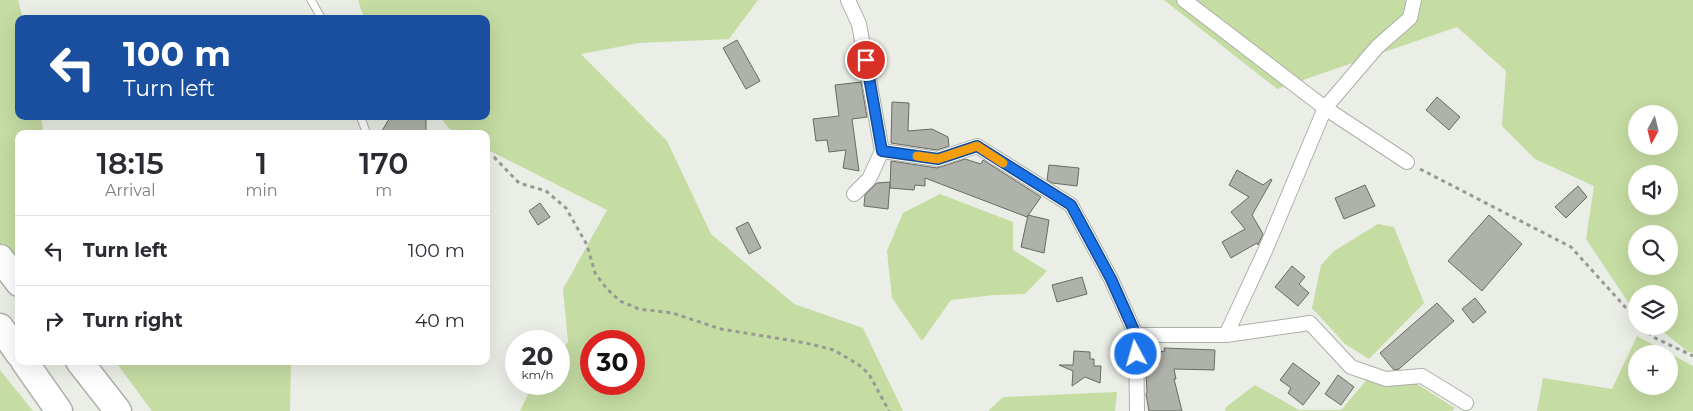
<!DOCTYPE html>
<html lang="en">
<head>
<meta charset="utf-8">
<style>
  body { margin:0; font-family:Montserrat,sans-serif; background:#f2f2f3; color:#2b2b33; height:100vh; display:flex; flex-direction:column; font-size:19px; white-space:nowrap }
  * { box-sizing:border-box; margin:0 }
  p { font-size:16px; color:#7c7c81 }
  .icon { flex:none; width:28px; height:28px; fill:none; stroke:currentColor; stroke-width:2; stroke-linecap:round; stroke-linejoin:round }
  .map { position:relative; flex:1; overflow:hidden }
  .details { position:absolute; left:15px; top:130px; width:475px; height:235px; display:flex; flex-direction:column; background:#fff; border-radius:10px; box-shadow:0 5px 20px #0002 }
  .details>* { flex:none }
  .hud { position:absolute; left:15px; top:15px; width:475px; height:105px; border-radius:10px; box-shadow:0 5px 20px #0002; background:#1a4fa0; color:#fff; overflow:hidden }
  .needle { width:32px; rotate:187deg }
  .tools { position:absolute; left:1628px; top:105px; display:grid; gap:10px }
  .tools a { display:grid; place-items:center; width:50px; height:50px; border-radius:50%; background:#fff; box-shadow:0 5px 20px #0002; font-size:25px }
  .speed { position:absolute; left:505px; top:330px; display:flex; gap:10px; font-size:25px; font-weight:700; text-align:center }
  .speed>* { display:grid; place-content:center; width:65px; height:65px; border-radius:50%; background:#fff; box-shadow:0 5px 20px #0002; line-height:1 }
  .speed small { font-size:12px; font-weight:400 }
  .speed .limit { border:8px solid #d22; background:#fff; color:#111 }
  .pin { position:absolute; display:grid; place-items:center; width:42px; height:42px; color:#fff; margin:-21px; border:2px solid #fff; border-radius:50%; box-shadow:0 1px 5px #0007 }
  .me { position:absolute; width:55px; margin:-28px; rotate:354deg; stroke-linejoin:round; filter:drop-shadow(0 0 4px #0008) }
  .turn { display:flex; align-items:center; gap:18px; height:105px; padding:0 25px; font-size:22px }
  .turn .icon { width:65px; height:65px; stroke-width:2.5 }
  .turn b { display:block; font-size:35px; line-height:42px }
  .eta { display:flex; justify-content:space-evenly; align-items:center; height:85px; text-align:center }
  .eta b { font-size:30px; font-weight:600; line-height:35px }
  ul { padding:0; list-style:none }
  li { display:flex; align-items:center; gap:15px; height:70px; padding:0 25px; border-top:1px solid #e1e1e2 }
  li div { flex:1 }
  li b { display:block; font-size:19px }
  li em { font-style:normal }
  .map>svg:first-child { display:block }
  .green { fill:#c5dca3; fill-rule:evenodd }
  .building { fill:#aeb2aa; stroke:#686b64 }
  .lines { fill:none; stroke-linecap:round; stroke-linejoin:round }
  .service-casing { stroke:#acb0a8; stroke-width:9 }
  .minor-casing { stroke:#acb0a8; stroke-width:16 }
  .motorway-casing { stroke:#acb0a8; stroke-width:29 }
  .path { stroke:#979a94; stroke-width:3; stroke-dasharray:4 4; stroke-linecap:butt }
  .service { stroke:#fff; stroke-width:7 }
  .minor { stroke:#fff; stroke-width:14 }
  .motorway { stroke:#fff; stroke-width:26 }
  .route-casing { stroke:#114b97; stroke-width:12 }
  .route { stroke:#1a73e8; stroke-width:9 }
  .slow { stroke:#f59e0b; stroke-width:9 }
</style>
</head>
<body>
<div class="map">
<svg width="1693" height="411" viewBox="0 0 1693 411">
  <rect width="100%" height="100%" fill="#eaeee6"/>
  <g class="green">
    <polygon points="0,0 18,0 23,19 19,19 19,116 41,116 44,134 19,134 19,272 0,247"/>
    <path d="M358,0h400l-29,39 -90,4 -58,11 86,87 44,93 83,70 69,24 40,83h-383l13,-27h26v-31l9,-11 -5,-53 44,-79 -121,-61v-15c-24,0 -32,5 -46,-18h46v-97h-122zM634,341v43h-43v-43z"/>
    <path d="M1164,0h529v353l-6,-2 -31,-25h13v-32h-33v16l-6,-5 -44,-66 8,-53 -59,-27 -33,-33 4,-55 -49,-44 -180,62zM1636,114h33v32h-33zM1636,174h33v32h-33zM1636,234h33v32h-33z"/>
    <polygon points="940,194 1013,222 1013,250 1047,271 1025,294 994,295 951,300 922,341 892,298 887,251 903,213"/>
    <polygon points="1378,224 1394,227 1424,303 1369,359 1345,344 1312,308 1321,265 1334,251"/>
    <path d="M1637,336l56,30v45h-156l6,-33 69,11zM1636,354h33v32h-33z"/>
    <polygon points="115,361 291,361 290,411 152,411"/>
    <polygon points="0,370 33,411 0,411"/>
    <polygon points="1370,376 1417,384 1455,408 1452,411 1225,411 1226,407 1255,385 1299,410 1341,410"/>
    <polygon points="1117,392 1115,411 988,411 1003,397"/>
  </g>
  <g class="building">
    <polygon points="737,40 760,81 746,89 723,48"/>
    <polygon points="861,82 867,117 852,119 859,171 843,168 846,150 829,152 827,140 816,141 813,119 839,116 835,85"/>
    <polygon points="1437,97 1460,117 1449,130 1426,110"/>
    <polygon points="892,102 909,103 908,131 932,129 948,137 949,146 937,150 891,143"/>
    <polygon points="391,116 426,116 426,134 380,134"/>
    <polygon points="965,159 981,164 983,160 1041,197 1027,217 925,178 925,186 915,185 914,190 890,188 891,161 937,168"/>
    <polygon points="1049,165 1079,168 1077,186 1052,183 1047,180"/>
    <polygon points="1237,170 1263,185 1271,179 1272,180 1252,215 1263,234 1258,245 1257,243 1231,258 1222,242 1245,229 1231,212 1249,197 1229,185"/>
    <polygon points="890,182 888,209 864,206 865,195 877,183"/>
    <polygon points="1365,185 1375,206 1344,219 1335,198"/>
    <polygon points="1578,186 1587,197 1566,218 1555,207"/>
    <polygon points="540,203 550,217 538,225 529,211"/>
    <polygon points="1028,215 1049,220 1044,253 1021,247"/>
    <polygon points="1489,215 1522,244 1482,291 1448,261"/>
    <polygon points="748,222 761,248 749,254 736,228"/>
    <polygon points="1292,266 1305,277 1299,284 1309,293 1298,306 1275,287"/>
    <polygon points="1082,277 1087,294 1057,302 1052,285"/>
    <polygon points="1475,298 1486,312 1473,323 1462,309"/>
    <polygon points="1437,303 1454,321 1399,369 1394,370 1380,353"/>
    <polygon points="1164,348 1215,350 1214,370 1174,369 1176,379 1174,379 1182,411 1149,411 1146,394 1147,392 1145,354 1165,351"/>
    <polygon points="1074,351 1090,352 1090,359 1094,359 1094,366 1101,366 1100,383 1085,377 1072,386 1073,371 1059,365 1073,365"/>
    <polygon points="1293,363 1320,383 1303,405 1288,393 1291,388 1280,380"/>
    <polygon points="1338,375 1354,387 1341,405 1325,394"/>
  </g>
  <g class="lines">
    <g class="service-casing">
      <g id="service">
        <polyline points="311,0 322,19"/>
        <polyline points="360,116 367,134"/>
      </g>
    </g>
    <g class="minor-casing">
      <g id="minor">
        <polyline points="848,0 859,24 882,151 938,159 977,146 1071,205 1111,279 1136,335 1226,335 1265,251 1325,108 1377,47 1410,18 1414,0"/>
        <polyline points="1184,0 1325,108 1407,162"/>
        <polyline points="854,194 869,179 882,151"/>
        <polyline points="1136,335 1137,411"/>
        <polyline points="1226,335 1310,323 1351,367 1386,379 1422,376 1466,403"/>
      </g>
    </g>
    <g class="motorway-casing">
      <g id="motorway">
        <polyline points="0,258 19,283"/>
        <polyline points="0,327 19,354"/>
        <polyline points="24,361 59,411"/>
        <polyline points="79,361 118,411"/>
      </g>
    </g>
    <g class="path">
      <polyline points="486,156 494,157 519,183 546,191 566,208 587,245 595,273 607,289 620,301 639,309 672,313 721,329 806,343 834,350 859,365 869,374 889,411"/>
      <polyline points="1420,169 1571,247 1636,319"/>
      <polyline points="1643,326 1653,337 1693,356"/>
    </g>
    <use href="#service" class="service"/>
    <use href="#minor" class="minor"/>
    <use href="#motorway" class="motorway"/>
  </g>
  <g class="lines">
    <g class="route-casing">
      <polyline id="route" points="866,60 882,151 938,159 977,146 1071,205 1111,279 1136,335 1136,354"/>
    </g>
    <use href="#route" class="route"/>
    <polyline class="slow" points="917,156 938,159 977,146 1003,163"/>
  </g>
</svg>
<div class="tools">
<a><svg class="needle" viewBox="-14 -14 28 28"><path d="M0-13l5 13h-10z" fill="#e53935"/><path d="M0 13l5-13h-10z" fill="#7c7c81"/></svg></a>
<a><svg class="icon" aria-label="sound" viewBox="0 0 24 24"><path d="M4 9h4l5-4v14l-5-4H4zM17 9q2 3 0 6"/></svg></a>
<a><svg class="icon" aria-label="search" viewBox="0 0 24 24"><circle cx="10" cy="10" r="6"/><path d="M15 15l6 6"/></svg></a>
<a><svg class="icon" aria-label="layers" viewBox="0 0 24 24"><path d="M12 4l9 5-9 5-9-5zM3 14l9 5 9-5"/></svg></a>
<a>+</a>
</div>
<div class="speed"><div>20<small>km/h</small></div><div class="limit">30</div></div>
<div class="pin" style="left:866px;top:60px;background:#d93025"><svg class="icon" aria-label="arrive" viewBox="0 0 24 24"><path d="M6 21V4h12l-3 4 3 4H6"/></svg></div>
<svg class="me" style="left:1136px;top:354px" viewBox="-20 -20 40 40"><circle r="17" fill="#1a73e8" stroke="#fff" stroke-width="3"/><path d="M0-11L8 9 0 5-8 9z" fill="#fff"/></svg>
<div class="hud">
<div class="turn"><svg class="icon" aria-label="left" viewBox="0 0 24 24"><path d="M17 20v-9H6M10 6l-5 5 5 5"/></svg><div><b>100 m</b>Turn left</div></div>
</div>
<section class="details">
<div class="eta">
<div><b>18:15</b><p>Arrival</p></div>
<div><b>1</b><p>min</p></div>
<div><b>170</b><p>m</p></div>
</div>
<ul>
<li><svg class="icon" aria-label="left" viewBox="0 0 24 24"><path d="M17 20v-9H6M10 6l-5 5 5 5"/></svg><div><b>Turn left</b></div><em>100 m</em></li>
<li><svg class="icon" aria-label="right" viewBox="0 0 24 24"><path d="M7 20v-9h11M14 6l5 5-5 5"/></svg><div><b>Turn right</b></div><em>40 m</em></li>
</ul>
</section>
</div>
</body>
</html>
